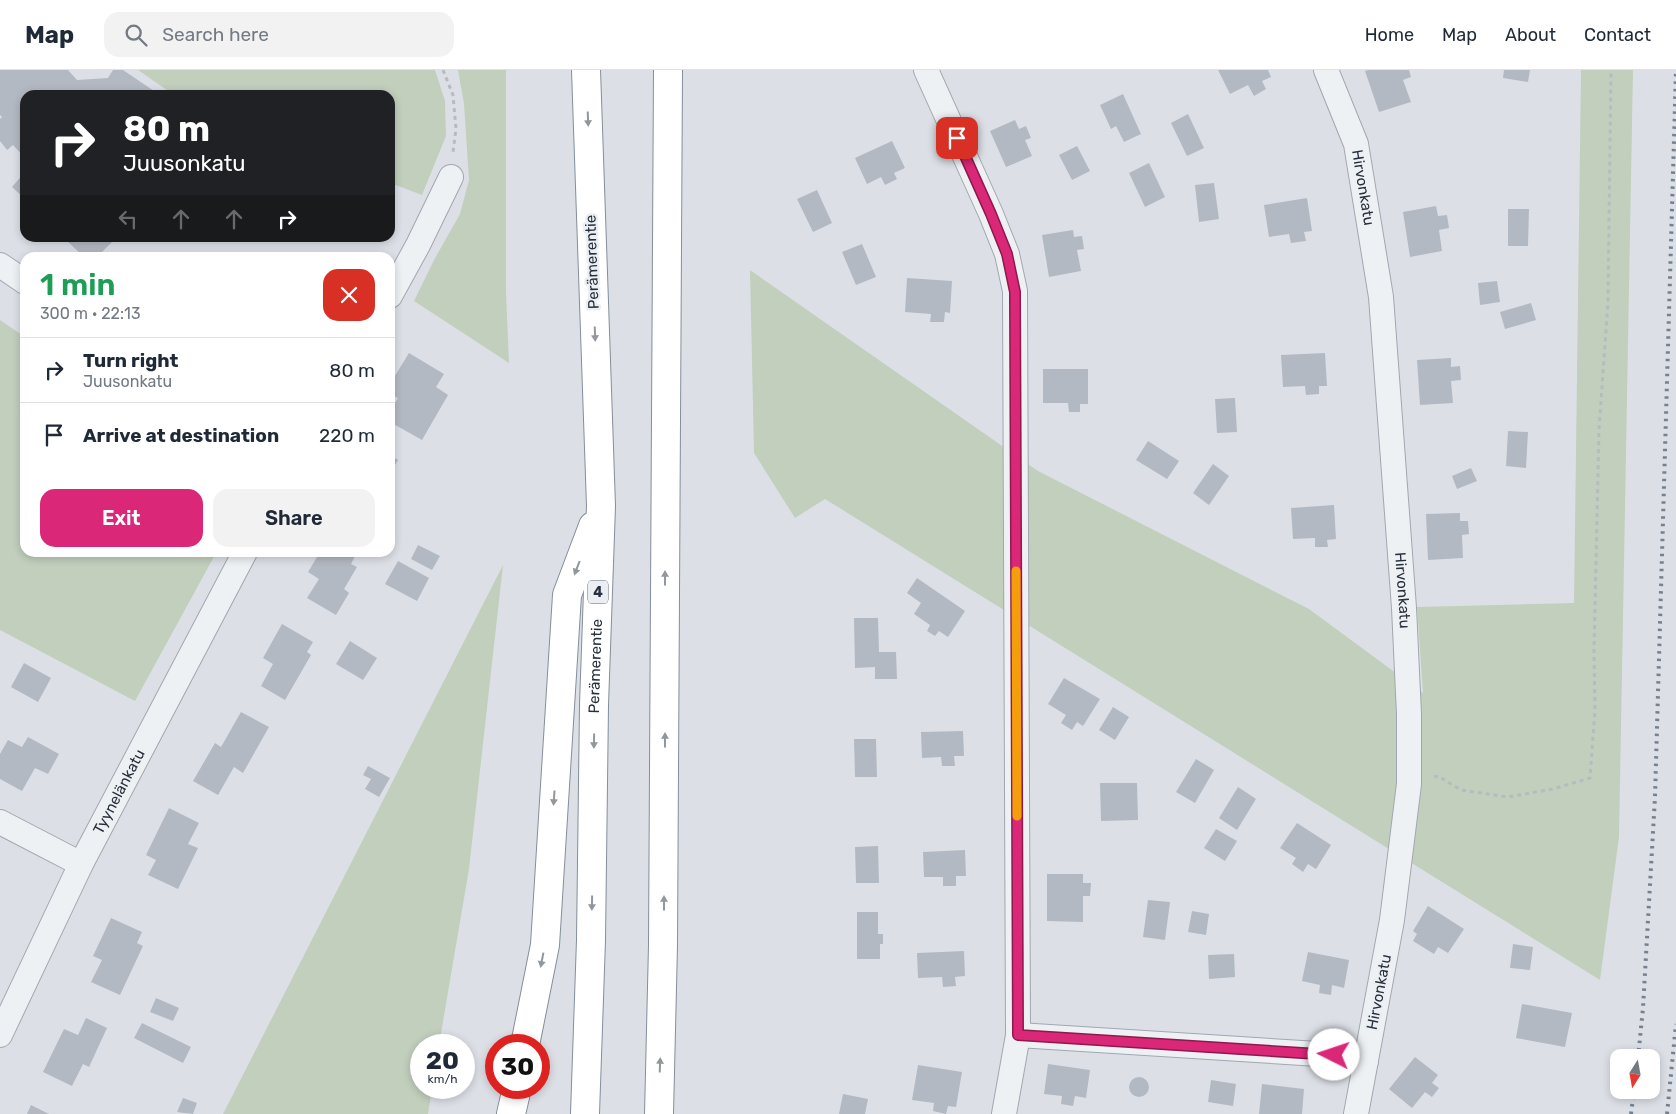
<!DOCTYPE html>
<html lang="en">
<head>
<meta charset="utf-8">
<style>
  body { margin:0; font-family:Rubik,sans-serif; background:#f2f2f3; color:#1f2937; height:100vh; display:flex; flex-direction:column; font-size:19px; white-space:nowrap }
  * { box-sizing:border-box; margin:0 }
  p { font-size:16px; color:#747a83 }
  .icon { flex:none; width:28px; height:28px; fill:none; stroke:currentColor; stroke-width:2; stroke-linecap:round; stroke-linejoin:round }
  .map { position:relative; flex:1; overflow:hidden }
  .side { position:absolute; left:20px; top:182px; width:375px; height:305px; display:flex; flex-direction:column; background:#fff; border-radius:15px; box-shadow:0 2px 8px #0003 }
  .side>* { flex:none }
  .guide { position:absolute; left:20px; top:20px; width:375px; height:152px; border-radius:15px; box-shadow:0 2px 8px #0003; background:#202124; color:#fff; overflow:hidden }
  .needle { width:32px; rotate:191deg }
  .tools { position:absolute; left:1610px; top:979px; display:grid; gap:10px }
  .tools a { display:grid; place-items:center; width:50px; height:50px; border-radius:10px; background:#fff; box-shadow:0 2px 8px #0003; font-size:25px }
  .speed { position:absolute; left:410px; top:964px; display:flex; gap:10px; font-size:25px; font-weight:700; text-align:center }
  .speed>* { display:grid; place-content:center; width:65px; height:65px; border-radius:50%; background:#fff; box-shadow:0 2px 8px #0003; line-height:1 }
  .speed small { font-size:12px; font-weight:400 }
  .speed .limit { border:8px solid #d22; background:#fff; color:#111 }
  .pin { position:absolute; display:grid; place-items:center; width:42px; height:42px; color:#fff; margin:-21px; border-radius:10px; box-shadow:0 2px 8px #0006 }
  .me { position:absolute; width:55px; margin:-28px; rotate:274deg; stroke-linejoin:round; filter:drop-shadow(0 0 4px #0008) }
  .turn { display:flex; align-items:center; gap:18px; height:105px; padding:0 20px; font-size:22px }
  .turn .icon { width:65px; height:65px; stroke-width:2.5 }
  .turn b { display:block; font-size:35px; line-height:42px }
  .lanes { display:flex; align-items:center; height:48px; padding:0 20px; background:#0003; justify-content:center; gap:25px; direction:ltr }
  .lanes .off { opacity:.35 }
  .round { display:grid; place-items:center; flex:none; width:52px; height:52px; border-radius:15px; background:#f2f2f3 }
  .headline { display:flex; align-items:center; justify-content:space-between; height:85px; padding:0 20px }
  h1 { font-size:30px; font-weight:600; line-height:38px; color:#1e9e55 }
  .primary-button { display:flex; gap:10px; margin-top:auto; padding:10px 20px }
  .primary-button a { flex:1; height:58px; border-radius:15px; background:#db2777; color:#fff; font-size:20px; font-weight:600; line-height:58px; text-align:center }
  .primary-button a+a { background:#f2f2f3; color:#1f2937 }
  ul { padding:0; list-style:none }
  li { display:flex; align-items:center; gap:15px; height:65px; padding:0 20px; border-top:1px solid #e0e1e3 }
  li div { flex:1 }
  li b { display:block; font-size:19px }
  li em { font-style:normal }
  header { display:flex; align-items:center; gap:30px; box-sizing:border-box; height:70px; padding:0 25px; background:#fff; border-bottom:1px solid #e0e1e3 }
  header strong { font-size:24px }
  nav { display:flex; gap:28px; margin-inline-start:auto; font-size:18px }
  .search { width:350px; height:45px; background:#f2f2f3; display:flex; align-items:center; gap:12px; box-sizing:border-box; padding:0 18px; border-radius:15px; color:#747a83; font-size:19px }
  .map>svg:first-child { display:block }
  .green { fill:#c2cfbd }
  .building { fill:#b3b9c2 }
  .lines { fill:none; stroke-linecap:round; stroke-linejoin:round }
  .minor-casing { stroke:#a2a7af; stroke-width:26 }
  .motorway-casing { stroke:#848e9c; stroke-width:30 }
  .path { stroke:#b6bbc0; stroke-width:3; stroke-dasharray:4 4; stroke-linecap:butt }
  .minor { stroke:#eef1f4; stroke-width:24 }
  .motorway { stroke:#fff; stroke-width:28 }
  .rail { stroke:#76808f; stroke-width:4; stroke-dasharray:2.5 5; stroke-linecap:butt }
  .oneway { fill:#92979d }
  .route-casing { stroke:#8e194d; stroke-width:12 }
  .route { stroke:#db2777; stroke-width:9 }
  .slow { stroke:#f59e0b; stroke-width:9 }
  .labels { text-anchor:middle; stroke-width:5; stroke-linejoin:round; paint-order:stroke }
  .shield { fill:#ebeff4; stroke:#616972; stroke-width:1 }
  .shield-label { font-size:14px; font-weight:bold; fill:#262f3b }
  .street-label { font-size:15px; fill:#262f3b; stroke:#ebeff4 }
</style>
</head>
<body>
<header>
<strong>Map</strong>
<div class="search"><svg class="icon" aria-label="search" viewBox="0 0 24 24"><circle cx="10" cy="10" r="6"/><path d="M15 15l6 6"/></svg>Search here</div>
<nav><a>Home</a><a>Map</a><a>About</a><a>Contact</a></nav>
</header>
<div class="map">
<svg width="1676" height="1044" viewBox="0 0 1676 1044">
  <rect width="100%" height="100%" fill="#dce0e6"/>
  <g class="green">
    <polygon points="138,0 435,0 445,31 446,66 422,125 390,113 390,25 174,25"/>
    <polygon points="458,0 506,0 506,222 509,293 414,231 434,190 460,144 469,110 464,34"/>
    <polygon points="1581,0 1633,0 1619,767 1600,910 825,429 795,448 754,383 750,200 1038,401 1309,539 1423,623 1417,537 1574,533"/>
    <polygon points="0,250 25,267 25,482 216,483 135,631 0,560"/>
    <polygon points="503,495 469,799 439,975 421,975 421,1018 432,1018 428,1044 223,1044"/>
  </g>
  <g class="building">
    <polygon points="0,0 68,0 77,10 108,8 113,0 123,0 160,25 25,25 25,88 13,75 7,80 0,71 0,49 2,47 0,45"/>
    <polygon points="1218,0 1268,0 1271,7 1262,11 1266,19 1254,26 1248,15 1230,24"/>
    <polygon points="1368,0 1409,0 1411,7 1403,10 1411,32 1379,42 1365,1"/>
    <polygon points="1504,0 1530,0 1528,12 1503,8"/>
    <polygon points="1123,24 1141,64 1124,72 1116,56 1111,59 1100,35"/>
    <polygon points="1188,44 1204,78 1187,86 1171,53"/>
    <polygon points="1015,50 1019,59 1026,56 1031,68 1025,70 1032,86 1006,97 990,61"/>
    <polygon points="892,71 905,98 894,103 897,109 885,115 881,107 867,114 855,88"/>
    <polygon points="1077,76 1090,101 1072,110 1059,85"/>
    <polygon points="1149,93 1165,127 1145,137 1129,103"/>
    <polygon points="25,102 25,129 12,117"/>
    <polygon points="1214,113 1219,149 1199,152 1195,115"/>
    <polygon points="817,120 832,153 813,162 797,129"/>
    <polygon points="1307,128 1312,161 1304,162 1306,171 1291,173 1289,164 1269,167 1264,135"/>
    <polygon points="1436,136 1438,146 1447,145 1449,158 1439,160 1442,181 1410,187 1403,142"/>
    <polygon points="1508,139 1529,139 1528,176 1508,176"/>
    <polygon points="1073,160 1074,167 1082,166 1084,179 1077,180 1081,201 1049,207 1042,165"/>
    <polygon points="64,168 116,168 96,188 85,188"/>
    <polygon points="862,174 876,207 856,215 842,182"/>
    <polygon points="907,208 952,211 950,243 945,242 944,252 930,252 931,244 905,242"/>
    <polygon points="1497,211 1500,232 1480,235 1478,213"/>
    <polygon points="1531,233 1536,250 1505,259 1500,242"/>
    <polygon points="409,283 444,304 436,317 448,325 422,370 390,352 390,342 398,328 390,324 390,314"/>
    <polygon points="1325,283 1327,316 1319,316 1319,324 1306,325 1305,316 1283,317 1281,285"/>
    <polygon points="1451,288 1451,297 1460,296 1461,310 1451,311 1453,333 1420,335 1417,290"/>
    <polygon points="1043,299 1088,299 1088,334 1080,334 1080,342 1069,342 1068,333 1043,333"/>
    <polygon points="1235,328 1237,362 1217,363 1215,329"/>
    <polygon points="1508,361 1528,362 1526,398 1506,396"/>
    <polygon points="1148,371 1179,391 1167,409 1136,390"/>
    <polygon points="390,385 398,390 390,403"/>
    <polygon points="1213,394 1229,406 1209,435 1193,423"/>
    <polygon points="1471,398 1477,411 1457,419 1452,406"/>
    <polygon points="1334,435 1336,469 1327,470 1328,477 1315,477 1315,468 1293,469 1291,438"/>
    <polygon points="1460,443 1460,451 1468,451 1469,464 1462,465 1463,488 1428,490 1426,444"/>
    <polygon points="418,475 440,486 432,500 411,489"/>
    <polygon points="320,482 357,482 351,494 357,497 344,519 349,523 336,545 307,528 319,509 308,502"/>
    <polygon points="398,491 429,508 417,531 385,514"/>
    <polygon points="917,508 965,541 948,567 939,561 935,566 927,561 930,555 914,544 921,533 907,523"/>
    <polygon points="854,548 878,548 879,582 896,582 897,609 875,609 875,597 855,598"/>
    <polygon points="282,554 313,572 307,582 311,585 285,630 261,616 273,594 263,588"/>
    <polygon points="350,571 377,588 363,610 336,594"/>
    <polygon points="24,593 51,608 38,632 11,617"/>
    <polygon points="1064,608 1100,629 1083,656 1077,652 1072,660 1061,653 1066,645 1048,634"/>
    <polygon points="1113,637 1129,647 1115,670 1099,660"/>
    <polygon points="241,642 269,657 243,703 234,697 218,725 193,711 215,673 221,677"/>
    <polygon points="963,661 964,686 954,686 955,696 942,696 941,687 922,688 921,662"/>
    <polygon points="28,667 59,684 48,704 35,698 22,721 0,709 0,684 8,670 22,677"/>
    <polygon points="854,669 876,669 877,707 855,707"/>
    <polygon points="1196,689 1214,700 1195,733 1176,722"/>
    <polygon points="368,696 390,708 379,727 365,719 371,709 363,705"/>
    <polygon points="1100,713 1137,713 1138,750 1101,751"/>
    <polygon points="1238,717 1256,729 1237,760 1219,748"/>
    <polygon points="169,738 199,753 188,774 198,778 178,819 148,805 156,790 146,785"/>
    <polygon points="1297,753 1331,775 1316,799 1308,794 1303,802 1292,794 1296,788 1280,778"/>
    <polygon points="1216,759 1237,771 1225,791 1204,778"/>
    <polygon points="878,776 879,813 856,813 855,777"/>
    <polygon points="965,780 966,806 956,806 956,816 943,816 943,807 924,807 923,782"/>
    <polygon points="1047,804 1083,804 1083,813 1091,813 1090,826 1083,826 1083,852 1047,851"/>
    <polygon points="1148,830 1170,832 1165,870 1143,867"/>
    <polygon points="1428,836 1464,859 1448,883 1438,877 1434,884 1413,871 1417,864 1413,861"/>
    <polygon points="1192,841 1209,844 1206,865 1188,862"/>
    <polygon points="857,842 878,842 878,864 883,864 883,874 880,874 880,889 857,889"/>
    <polygon points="111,848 142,862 137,873 143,876 120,925 91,912 102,890 93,886"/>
    <polygon points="1513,874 1533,877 1530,900 1510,898"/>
    <polygon points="964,881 965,906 955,907 956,916 943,917 942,907 918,908 917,883"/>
    <polygon points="1308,882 1349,890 1344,918 1332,915 1331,925 1319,923 1320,915 1302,911"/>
    <polygon points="1234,884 1235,907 1209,909 1208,885"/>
    <polygon points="156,928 179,938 173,951 150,942"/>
    <polygon points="1522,934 1572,943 1565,977 1516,968"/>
    <polygon points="86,948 107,958 89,997 83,994 72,1016 43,1002 64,959 78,965"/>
    <polygon points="142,953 191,977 183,993 134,968"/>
    <polygon points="1415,987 1438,1005 1432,1013 1439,1018 1432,1027 1425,1022 1412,1038 1389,1019"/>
    <polygon points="1048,994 1090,1000 1086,1028 1075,1026 1073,1036 1061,1034 1062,1026 1044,1024"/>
    <polygon points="918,995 962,1002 956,1037 948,1036 946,1044 933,1041 934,1033 912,1030"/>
    <circle cx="1139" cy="1017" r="10"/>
    <polygon points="1211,1010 1236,1014 1233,1036 1208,1032"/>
    <polygon points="1262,1014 1304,1019 1302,1044 1259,1044"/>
    <polygon points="843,1024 868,1029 865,1044 839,1044"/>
    <polygon points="183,1028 197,1033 193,1044 177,1042"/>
    <polygon points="31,1035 49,1044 27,1044"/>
  </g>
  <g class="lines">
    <g class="minor-casing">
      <g id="minor">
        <polyline points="926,0 991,144 1007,184 1015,221 1018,965 1004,1044"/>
        <path id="s1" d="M1326,0l30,74 25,153 23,311 5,106v70l-17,136 -36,194"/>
        <polyline points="0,195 25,212"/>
        <polyline points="390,226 418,175 451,107"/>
        <polyline points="0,752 81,794"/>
        <path id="s2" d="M0,965l81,-171 164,-312"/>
        <polyline points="1018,965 1334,985 1366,991"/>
      </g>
    </g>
    <g class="motorway-casing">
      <g id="motorway">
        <polyline points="525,975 545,875 567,525 593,456"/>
        <polyline points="511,1044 517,1018"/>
        <path id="s3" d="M585,1044l6,-174 3,-235 7,-199 -15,-436"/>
        <polyline points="659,1044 663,875 668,0"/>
      </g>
    </g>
    <g class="path">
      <polyline points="443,0 453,25 456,59 453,82"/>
      <polyline points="1434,707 1438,706 1461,720 1508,727 1553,719 1590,708 1595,640 1594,582 1599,359 1608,232 1611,0"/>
    </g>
    <use href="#minor" class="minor"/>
    <use href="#motorway" class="motorway"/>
    <g class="rail">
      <polyline points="1638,988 1643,938 1655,727 1676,0"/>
      <polyline points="1631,1044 1634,1020"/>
      <polyline points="1667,1044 1676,954"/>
    </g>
  </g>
  <defs><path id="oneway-solid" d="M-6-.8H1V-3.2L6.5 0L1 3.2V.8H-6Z" transform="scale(1.25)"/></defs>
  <g class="oneway">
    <use href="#oneway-solid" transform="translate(588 49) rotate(88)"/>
    <use href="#oneway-solid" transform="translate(595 264) rotate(88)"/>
    <use href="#oneway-solid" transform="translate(577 498) rotate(111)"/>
    <use href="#oneway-solid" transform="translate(665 508) rotate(-90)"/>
    <use href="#oneway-solid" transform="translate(665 670) rotate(-90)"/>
    <use href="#oneway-solid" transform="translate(594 671) rotate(91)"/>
    <use href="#oneway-solid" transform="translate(554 728) rotate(94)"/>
    <use href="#oneway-solid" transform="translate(592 833) rotate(91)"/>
    <use href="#oneway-solid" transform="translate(664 833) rotate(-90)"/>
    <use href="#oneway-solid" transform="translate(542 890) rotate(101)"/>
    <use href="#oneway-solid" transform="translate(660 995) rotate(-88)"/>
  </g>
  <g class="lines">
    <g class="route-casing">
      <polyline id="route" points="957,68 991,144 1007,184 1015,222 1018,965 1334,985"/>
    </g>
    <use href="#route" class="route"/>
    <polyline class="slow" points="1016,501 1017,746"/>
  </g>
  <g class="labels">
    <rect class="shield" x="588" y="510.5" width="20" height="23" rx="4"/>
    <g class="shield-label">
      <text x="598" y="527">4</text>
    </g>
    <g class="street-label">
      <text dy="5" stroke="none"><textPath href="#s1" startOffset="124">Hirvonkatu</textPath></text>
      <text transform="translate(592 192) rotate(-92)" y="5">Perämerentie</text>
      <text dy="5" stroke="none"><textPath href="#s1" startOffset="529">Hirvonkatu</textPath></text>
      <text dy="5" stroke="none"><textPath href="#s3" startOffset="448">Perämerentie</textPath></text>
      <text dy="5" stroke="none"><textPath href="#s2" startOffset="271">Tyynelänkatu</textPath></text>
      <text transform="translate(1379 922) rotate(-79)" y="5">Hirvonkatu</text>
    </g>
  </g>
</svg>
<div class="tools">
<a><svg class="needle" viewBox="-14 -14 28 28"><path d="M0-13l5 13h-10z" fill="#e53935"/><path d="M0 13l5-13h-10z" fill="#747a83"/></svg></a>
</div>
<div class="speed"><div>20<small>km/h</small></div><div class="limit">30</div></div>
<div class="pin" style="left:957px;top:68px;background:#d93025"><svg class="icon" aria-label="arrive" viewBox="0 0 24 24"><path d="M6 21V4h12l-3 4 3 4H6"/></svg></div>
<svg class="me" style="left:1334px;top:985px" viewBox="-20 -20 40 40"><circle r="19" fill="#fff"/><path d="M0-13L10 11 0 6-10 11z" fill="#db2777"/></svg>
<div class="guide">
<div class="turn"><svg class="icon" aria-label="right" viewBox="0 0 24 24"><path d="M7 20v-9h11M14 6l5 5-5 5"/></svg><div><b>80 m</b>Juusonkatu</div></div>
<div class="lanes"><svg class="icon off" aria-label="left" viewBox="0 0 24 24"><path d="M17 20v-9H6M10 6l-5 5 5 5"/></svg><svg class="icon off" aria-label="ahead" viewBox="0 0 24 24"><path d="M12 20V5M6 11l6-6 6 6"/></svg><svg class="icon off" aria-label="ahead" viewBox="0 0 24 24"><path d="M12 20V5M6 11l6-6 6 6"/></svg><svg class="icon" aria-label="right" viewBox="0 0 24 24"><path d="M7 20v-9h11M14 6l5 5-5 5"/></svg></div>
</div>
<section class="side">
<div class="headline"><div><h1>1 min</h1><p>300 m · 22:13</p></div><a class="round" style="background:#d93025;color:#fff"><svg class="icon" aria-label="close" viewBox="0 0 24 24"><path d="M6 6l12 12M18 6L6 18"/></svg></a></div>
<ul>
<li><svg class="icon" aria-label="right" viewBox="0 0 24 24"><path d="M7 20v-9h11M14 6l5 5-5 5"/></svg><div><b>Turn right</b><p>Juusonkatu</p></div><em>80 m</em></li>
<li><svg class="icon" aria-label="arrive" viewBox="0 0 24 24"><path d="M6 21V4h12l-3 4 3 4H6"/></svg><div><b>Arrive at destination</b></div><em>220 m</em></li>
</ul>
<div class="primary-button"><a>Exit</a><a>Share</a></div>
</section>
</div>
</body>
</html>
